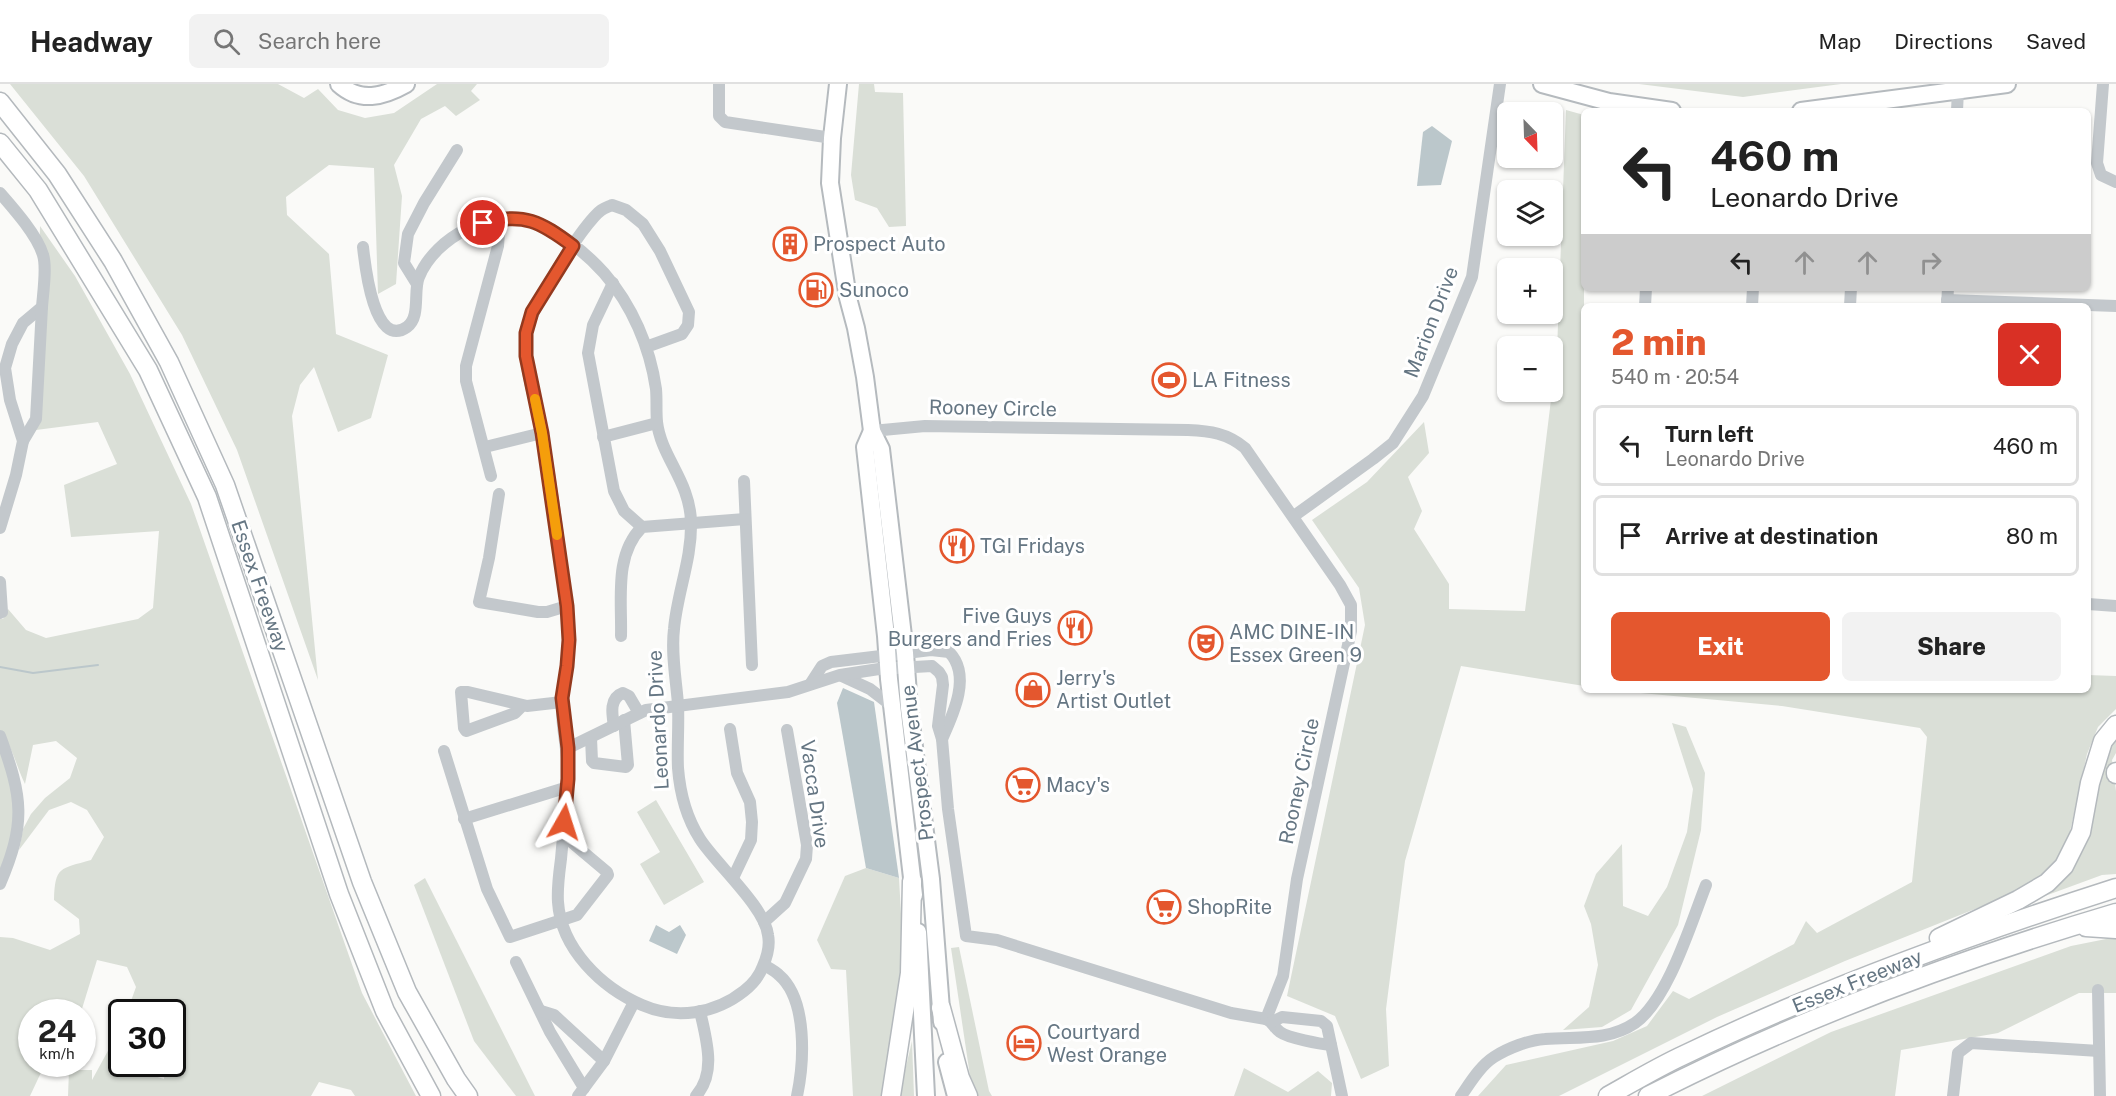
<!DOCTYPE html>
<html lang="en">
<head>
<meta charset="utf-8">
<style>
  body { margin:0; font-family:"Public Sans",sans-serif; background:#f2f2f2; color:#222; height:100vh; display:flex; flex-direction:column; font-size:22px; white-space:nowrap }
  * { box-sizing:border-box; margin:0 }
  p { font-size:20px; color:#767676 }
  .icon { flex:none; width:33px; height:33px; fill:none; stroke:currentColor; stroke-width:2; stroke-linecap:round; stroke-linejoin:round }
  .map { position:relative; flex:1; overflow:hidden }
  .panel { position:absolute; left:1581px; top:219px; width:510px; height:390px; display:flex; flex-direction:column; background:#fff; border-radius:9px; box-shadow:0 2px 4px #0004 }
  .panel>* { flex:none }
  .banner { position:absolute; left:1581px; top:24px; width:510px; height:183px; border-radius:9px; box-shadow:0 2px 4px #0004; background:#fff; color:#222; overflow:hidden }
  .needle { width:39px; rotate:157deg }
  .controls { position:absolute; left:1497px; top:18px; display:grid; gap:12px }
  .controls a { display:grid; place-items:center; width:66px; height:66px; border-radius:9px; background:#fff; box-shadow:0 2px 4px #0004; font-size:30px }
  .speed { position:absolute; left:18px; top:915px; display:flex; gap:12px; font-size:30px; font-weight:700; text-align:center }
  .speed>* { display:grid; place-content:center; width:78px; height:78px; border-radius:50%; background:#fff; box-shadow:0 2px 4px #0004; line-height:1 }
  .speed small { font-size:15px; font-weight:400 }
  .speed .limit { border:3px solid #111; border-radius:9px; background:#fff; color:#111 }
  .pin { position:absolute; display:grid; place-items:center; width:51px; height:51px; color:#fff; margin:-26px; border:3px solid #fff; border-radius:50%; box-shadow:0 2px 6px #0007 }
  .me { position:absolute; width:66px; margin:-33px; rotate:6deg; stroke-linejoin:round; filter:drop-shadow(0 0 4px #0008) }
  .turn { display:flex; align-items:center; gap:21px; height:126px; padding:0 30px; font-size:27px }
  .turn .icon { width:78px; height:78px; stroke-width:2.5 }
  .turn b { display:block; font-size:42px; line-height:51px }
  .lanes { display:flex; align-items:center; height:57px; padding:0 30px; background:#0003; justify-content:center; gap:30px; direction:ltr }
  .lanes .off { opacity:.35 }
  .round { display:grid; place-items:center; flex:none; width:63px; height:63px; border-radius:9px; background:#f2f2f2 }
  .headline { display:flex; align-items:center; justify-content:space-between; height:102px; padding:0 30px }
  h1 { font-size:36px; font-weight:800; line-height:45px; color:#e4572e }
  .cta { display:flex; gap:12px; margin-top:auto; padding:12px 30px }
  .cta a { flex:1; height:69px; border-radius:9px; background:#e4572e; color:#fff; font-size:24px; font-weight:800; line-height:69px; text-align:center }
  .cta a+a { background:#f2f2f2; color:#222 }
  ul { padding:0; list-style:none }
  li { display:flex; align-items:center; gap:18px; height:81px; margin:0 12px 9px; padding:0 18px; border:3px solid #e0e0e0; border-radius:9px }
  li div { flex:1 }
  li b { display:block; font-size:22px }
  li em { font-style:normal }
  header { display:flex; align-items:center; gap:36px; box-sizing:border-box; height:84px; padding:0 30px; background:#fff; border-bottom:2px solid #e0e0e0 }
  header strong { font-size:28px }
  nav { display:flex; gap:33px; margin-inline-start:auto; font-size:21px }
  .search { width:420px; height:54px; background:#f2f2f2; display:flex; align-items:center; gap:15px; box-sizing:border-box; padding:0 21px; border-radius:9px; color:#767676; font-size:22px }
  .map>svg:first-child { display:block }
  .green { fill:#dadfd7 }
  .water { fill:#bbc7cb }
  .lines { fill:none; stroke-linecap:round; stroke-linejoin:round }
  .stream { stroke:#bbc7cb; stroke-width:2 }
  .major-casing { stroke:#b5babe; stroke-width:20 }
  .highway-casing { stroke:#b4b9bd; stroke-width:21 }
  .minor { stroke:#c3c8cc; stroke-width:12 }
  .major { stroke:#fff; stroke-width:16 }
  .highway { stroke:#fff; stroke-width:18 }
  .route-casing { stroke:#94391e; stroke-width:15 }
  .route { stroke:#e4572e; stroke-width:10 }
  .slow { stroke:#f59e0b; stroke-width:10 }
  .labels { text-anchor:middle; stroke-width:6; stroke-linejoin:round; paint-order:stroke }
  .poi-label { font-size:20px; fill:#657683; stroke:#fff; text-anchor:start }
  .street-label { font-size:20px; fill:#657683; stroke:#fff }
</style>
</head>
<body>
<header>
<strong>Headway</strong>
<div class="search"><svg class="icon" aria-label="search" viewBox="0 0 24 24"><circle cx="10" cy="10" r="6"/><path d="M15 15l6 6"/></svg>Search here</div>
<nav><a>Map</a><a>Directions</a><a>Saved</a></nav>
</header>
<div class="map">
<svg width="2116" height="1012" viewBox="0 0 2116 1012">
  <rect width="100%" height="100%" fill="#fafaf8"/>
  <g class="green">
    <polygon points="10,0 278,0 304,14 318,5 338,26 365,34 394,29 437,0 477,0 471,7 480,16 456,32 445,22 421,35 394,81 402,112 396,200 378,210 374,84 329,81 286,113 287,131 329,170 336,250 388,271 371,334 338,348 314,283 300,301 292,332 318,596 237,366 182,251 84,92"/>
    <polygon points="859,0 874,0 875,8 903,9 906,142 889,143 877,124 855,116 851,91"/>
    <polygon points="1639,0 1841,0 1743,13"/>
    <polygon points="1566,26 1584,31 1584,602 1461,582 1405,777 1386,925 1389,982 1361,995 1335,932 1287,912 1365,541 1359,504 1312,436 1367,398 1424,338 1429,369 1408,393 1422,427 1414,445 1449,500 1449,525 1525,527 1557,267"/>
    <path d="M40,142l35,50 55,98 61,130 171,489 54,103h-61l-4,-6 -32,-8 -8,14h-243l1,-26h23v10l29,-53 1,37h14l-1,6 29,9 1,-15h7v-52h-45l9,-25 -9,-20 -30,-7 -16,52h-49v52h13l-15,32h-30v-159l13,1 37,12 30,-16 -1,-15 -25,-19c1,-34 6,-31 37,-40l13,-23 -17,-27 -16,-8 -22,8 -30,40 4,-21 8,-15 14,-16 25,-20 7,-20 -21,-17 -23,4 -8,39c-9,-18 -12,-37 -25,-53v-113l3,1 5,-10 18,21 20,8 92,-19 15,-11 6,-77 -88,6 -7,-52 53,-21 -19,-42 -62,8z"/>
    <polygon points="2088,591 2116,592 2116,625 2098,643 2087,670 2068,757 2055,781 2027,802 1985,821 1845,877 1717,933 1559,1012 1478,1012 1506,981 1613,957 1647,942 1673,907 1689,915 1794,860 1806,837 1817,849 1912,798 1927,653 1920,644 1782,622 1608,606 2088,606"/>
    <polygon points="1672,639 1686,643 1705,689 1701,746 1678,841 1631,926 1602,943 1563,946 1589,923 1598,881 1591,840 1584,822 1596,790 1622,760 1623,822 1648,832 1667,803 1687,748 1693,705"/>
    <polygon points="2116,650 2116,669 2112,676 2116,707 2116,790 2102,791 2034,816 2077,777 2084,757 2105,669"/>
    <path d="M0,665c6,14 16,47 15,63 -1,20 -8,40 -15,58z"/>
    <polygon points="656,716 704,798 664,821 640,780 660,768 637,728"/>
    <polygon points="866,784 899,794 904,883 881,1012 853,1012 846,886 831,885 817,856 845,792"/>
    <polygon points="425,794 535,1012 516,1012 474,957 414,801"/>
    <polygon points="2116,853 2116,909 2079,909 1998,949 1901,966 1895,1012 1702,1012 1831,948 2071,862"/>
    <polygon points="959,863 989,1007 992,1012 978,1012 970,992 951,864"/>
    <polygon points="912,957 914,1012 899,1012"/>
    <polygon points="1244,984 1288,1008 1318,987 1332,999 1331,1012 1234,1012"/>
  </g>
  <g class="water">
    <polygon points="1432,42 1452,57 1441,101 1417,102 1423,48"/>
    <polygon points="843,604 874,618 899,794 866,784 837,619"/>
    <polygon points="656,841 669,848 680,841 686,851 677,870 649,857"/>
  </g>
  <g class="lines">
    <polyline class="stream" points="0,583 33,589 98,581"/>
    <g class="major-casing">
      <g id="major">
        <path d="M339,0c21,19 44,13 67,0"/>
        <polyline points="838,0 832,54 830,99 848,214 856,244 865,293 872,347 881,365 905,569 909,624 931,795 942,938"/>
        <polyline points="1542,0 1609,18 1672,27"/>
        <polyline points="1801,27 2007,0"/>
        <polyline points="872,347 865,363 886,552 889,595 914,811"/>
        <polyline points="918,848 926,1012"/>
        <polyline points="947,978 956,1012"/>
      </g>
    </g>
    <g class="highway-casing">
      <g id="highway">
        <polyline points="0,18 57,90 113,177 169,278 225,401 362,798 407,908 456,995 468,1012"/>
        <polyline points="0,59 38,106 148,286 207,413 339,810 385,927 431,1012"/>
        <polyline points="2116,688 2116,690"/>
        <polyline points="2086,843 2116,845"/>
        <polyline points="1939,854 2018,816 2047,799 2064,782 2081,748 2090,699 2103,657 2116,641"/>
        <polyline points="941,924 960,994 968,1012"/>
        <polyline points="891,1012 910,889 912,797"/>
        <path d="M1608,1012c25,-14 50,-29 76,-41 139,-67 285,-120 432,-167"/>
        <path d="M1648,1012c150,-77 306,-135 468,-183"/>
      </g>
    </g>
    <g class="minor">
      <polyline points="719,0 719,32 725,38 832,54"/>
      <polyline points="2103,0 2097,79 2101,91 2116,98"/>
      <polyline points="1957,27 1958,6"/>
      <path d="M0,109c14,16 37,42 43,62 4,12 0,38 -1,52l-19,16 -11,21 -7,24 5,32 13,41 -7,34 -16,53"/>
      <path d="M363,163c2,18 11,103 44,80 14,-10 6,-36 12,-50 16,-40 75,-71 117,-55 22,8 52,33 68,51 28,32 46,74 52,116 1,11 0,22 1,33 4,35 33,59 34,100 1,37 -14,71 -17,107 -3,24 2,50 4,75 1,21 -1,43 0,64 2,26 8,49 22,71 16,25 65,68 68,96 2,10 -1,22 -5,31 -4,11 -10,18 -19,25 -29,23 -68,29 -102,14 -40,-17 -81,-56 -84,-103 -1,-14 1,-28 3,-43 2,-24 5,-50 7,-75 2,-28 -8,-57 -6,-85 0,-11 4,-21 5,-32 3,-21 1,-43 -1,-64 -6,-57 -14,-115 -24,-171 -6,-30 -19,-64 -16,-95 2,-26 50,-100 68,-120 7,-8 9,-8 18,-12l14,5 17,14 17,27 29,61 -1,13 -6,9 -36,13"/>
      <polyline points="613,199 593,241 588,269 614,407 624,427 642,443"/>
      <polyline points="417,200 404,179 408,150 424,119 457,66"/>
      <polyline points="1947,216 2116,222"/>
      <polyline points="1645,222 1646,204"/>
      <polyline points="1752,222 1753,204"/>
      <polyline points="1850,222 1851,204"/>
      <polyline points="1947,222 1948,204"/>
      <polyline points="603,353 657,339"/>
      <polyline points="23,357 36,335 42,223"/>
      <polyline points="485,363 542,349"/>
      <polyline points="491,392 466,297 466,282 498,162 500,134"/>
      <polyline points="744,397 752,581"/>
      <polyline points="499,410 489,474 479,518 538,528 547,528 567,522"/>
      <polyline points="1294,432 1373,375 1393,359 1423,312 1472,193 1500,0"/>
      <polyline points="0,498 2,528 0,529"/>
      <polyline points="2088,520 2116,522"/>
      <path d="M621,552c1,-37 -7,-81 21,-109l103,-8"/>
      <polyline points="842,592 870,605 892,622"/>
      <path d="M811,599l11,-17 9,-4 100,-12 18,2c23,23 4,63 -7,87"/>
      <polyline points="523,621 515,629 466,647 464,644 461,608 468,608 527,622 562,618"/>
      <path d="M614,642c-2,-12 -5,-28 9,-33l6,3 10,17"/>
      <polyline points="730,645 737,689 750,718 752,738 751,756 733,794"/>
      <path d="M0,652c23,62 26,87 0,148"/>
      <polyline points="591,654 592,677 594,679 626,683 628,681 624,636"/>
      <path d="M568,664l78,-38 142,-18 52,-17 39,-6 53,-3 7,6 3,5 1,8 -5,41 4,13 6,70 18,127 31,4 234,73 35,6 17,-43 14,-97 54,-248v-26l-11,-20 -95,-137c-18,-15 -35,-17 -57,-18l-263,-4 -53,5"/>
      <polyline points="444,667 487,805 510,853 577,831 608,791 607,788 563,751"/>
      <polyline points="464,735 568,703"/>
      <polyline points="764,838 785,819 806,775 807,761 787,646"/>
      <polyline points="516,878 550,948 584,1004"/>
      <path d="M764,881c5,3 11,6 15,10 29,25 25,88 18,121"/>
      <polyline points="2098,906 2100,1012"/>
      <polyline points="541,927 554,931 604,977"/>
      <path d="M1266,935c7,3 8,9 14,13 8,6 40,12 51,13"/>
      <polyline points="1272,938 1282,933 1321,937 1327,942 1342,1012"/>
      <polyline points="578,1012 604,977 634,918"/>
      <path d="M696,1012c21,-24 10,-57 4,-85"/>
      <path d="M1461,1012c9,-13 19,-30 33,-39 14,-9 35,-17 51,-18 31,-3 62,3 90,-16 33,-23 56,-100 71,-138"/>
      <polyline points="1953,1012 1958,969 1971,959 2099,967"/>
    </g>
    <use href="#major" class="major"/>
    <use href="#highway" class="highway"/>
  </g>
  <g class="lines">
    <g class="route-casing">
      <path id="route" d="M483,139c41,-11 58,-1 90,23l-41,66 -6,21v23l16,77 25,173 2,34 -2,26 -5,32 6,50v31l-4,43"/>
    </g>
    <use href="#route" class="route"/>
    <polyline class="slow" points="535,315 542,349 557,451"/>
  </g>
  <defs>
    <g id="building-ring" transform="scale(1.725)"><circle r="9.5" fill="#fff" stroke="#e4572e" stroke-width="1.5"/><path d="M-4-6H4V6H1V3H-1V6H-4ZM-2.5-4.3h1.7v1.8h-1.7ZM.8-4.3h1.7v1.8H.8ZM-2.5-1h1.7V.8h-1.7ZM.8-1h1.7V.8H.8Z" fill="#e4572e"/></g>
    <g id="fuel-ring" transform="scale(1.725)"><circle r="9.5" fill="#fff" stroke="#e4572e" stroke-width="1.5"/><path d="M-5.5-6h7V0h2V4h1.3V-2.5L3-4.5l.8-.8L6-3V5H2.5V1h-1V6h-7ZM-4.2-4.7v3.2H.2V-4.7Z" fill="#e4572e"/></g>
    <g id="stadium-ring" transform="scale(1.725)"><circle r="9.5" fill="#fff" stroke="#e4572e" stroke-width="1.5"/><path d="M0-5a6.5 5 0 1 0 0 10a6.5 5 0 1 0 0-10ZM-3.5-1.8h7v3.6h-7Z" fill="#e4572e"/></g>
    <g id="restaurant-ring" transform="scale(1.725)"><circle r="9.5" fill="#fff" stroke="#e4572e" stroke-width="1.5"/><path d="M-5-6h1v4h1v-4h1v4h1v-4h1v5L-1.5 .5V6h-2V.5L-5-1ZM5-6V6H3V1.5H1.5Q1.5-4 5-6Z" fill="#e4572e"/></g>
    <g id="theatre-ring" transform="scale(1.725)"><circle r="9.5" fill="#fff" stroke="#e4572e" stroke-width="1.5"/><path d="M-5-5.5Q0-4 5-5.5V0Q5 5 0 6Q-5 5-5 0ZM-3.3-2.5H-1v1.5H-3.3ZM1-2.5H3.3v1.5H1ZM-2.8 1Q0 5.5 2.8 1Z" fill="#e4572e"/></g>
    <g id="shop-ring" transform="scale(1.725)"><circle r="9.5" fill="#fff" stroke="#e4572e" stroke-width="1.5"/><path d="M-5-2.5h2.3a2.7 3.5 0 0 1 5.4 0H5L5.5 6h-11ZM-1.5-2.5h3a1.5 2.3 0 0 0-3 0Z" fill="#e4572e"/></g>
    <g id="supermarket-ring" transform="scale(1.725)"><circle r="9.5" fill="#fff" stroke="#e4572e" stroke-width="1.5"/><path d="M-6-5.5h2.5l.6 2H6L4.5 2H-2.5L-4.4-4H-6ZM-1.5 3.2a1.3 1.3 0 1 0 .1 0ZM3 3.2a1.3 1.3 0 1 0 .1 0Z" fill="#e4572e"/></g>
    <g id="hotel-ring" transform="scale(1.725)"><circle r="9.5" fill="#fff" stroke="#e4572e" stroke-width="1.5"/><path d="M-6-4.5h1.5V1H6V5H4.5V3h-9V5H-6ZM-4 0a1.8 1.8 0 1 1 3.6 0ZM.5 0V-2.5h3Q6-2.5 6 0Z" fill="#e4572e"/></g>
  </defs>
  <g fill-rule="evenodd">
    <use href="#building-ring" x="790" y="160"/>
    <use href="#fuel-ring" x="816" y="206"/>
    <use href="#stadium-ring" x="1169" y="296"/>
    <use href="#restaurant-ring" x="957" y="462"/>
    <use href="#restaurant-ring" x="1075" y="544"/>
    <use href="#theatre-ring" x="1206" y="559"/>
    <use href="#shop-ring" x="1033" y="606"/>
    <use href="#supermarket-ring" x="1023" y="701"/>
    <use href="#supermarket-ring" x="1164" y="823"/>
    <use href="#hotel-ring" x="1024" y="959"/>
  </g>
  <g class="labels">
    <g class="poi-label">
      <text x="813" y="167">Prospect Auto</text>
      <text x="839" y="213">Sunoco</text>
      <text x="1192" y="303">LA Fitness</text>
      <text x="980" y="469">TGI Fridays</text>
      <text x="1052" y="539" text-anchor="end">Five Guys<tspan x="1052" dy="23">Burgers and Fries</tspan></text>
      <text x="1229" y="555">AMC DINE-IN<tspan x="1229" dy="23">Essex Green 9</tspan></text>
      <text x="1056" y="601">Jerry's<tspan x="1056" dy="23">Artist Outlet</tspan></text>
      <text x="1046" y="708">Macy's</text>
      <text x="1187" y="830">ShopRite</text>
      <text x="1047" y="955">Courtyard<tspan x="1047" dy="23">West Orange</tspan></text>
    </g>
    <g class="street-label">
      <text transform="translate(1431 238) rotate(-69)" y="7">Marion Drive</text>
      <text transform="translate(993 324) rotate(1)" y="7">Rooney Circle</text>
      <text transform="translate(260 502) rotate(71)" y="7">Essex Freeway</text>
      <text transform="translate(658 636) rotate(-93)" y="7">Leonardo Drive</text>
      <text transform="translate(917 679) rotate(-97)" y="7">Prospect Avenue</text>
      <text transform="translate(1299 697) rotate(-78)" y="7">Rooney Circle</text>
      <text transform="translate(815 710) rotate(82)" y="7">Vacca Drive</text>
      <text transform="translate(1857 897) rotate(-22)" y="7">Essex Freeway</text>
    </g>
  </g>
</svg>
<div class="controls">
<a><svg class="needle" viewBox="-14 -14 28 28"><path d="M0-13l5 13h-10z" fill="#e53935"/><path d="M0 13l5-13h-10z" fill="#767676"/></svg></a>
<a><svg class="icon" aria-label="layers" viewBox="0 0 24 24"><path d="M12 4l9 5-9 5-9-5zM3 14l9 5 9-5"/></svg></a>
<a>+</a>
<a>−</a>
</div>
<div class="speed"><div>24<small>km/h</small></div><div class="limit">30</div></div>
<div class="pin" style="left:483px;top:139px;background:#d93025"><svg class="icon" aria-label="arrive" viewBox="0 0 24 24"><path d="M6 21V4h12l-3 4 3 4H6"/></svg></div>
<svg class="me" style="left:564px;top:738px" viewBox="-20 -20 40 40"><path d="M0-17L14 15 0 8-14 15z" fill="#e4572e" stroke="#fff" stroke-width="4"/></svg>
<div class="banner">
<div class="turn"><svg class="icon" aria-label="left" viewBox="0 0 24 24"><path d="M17 20v-9H6M10 6l-5 5 5 5"/></svg><div><b>460 m</b>Leonardo Drive</div></div>
<div class="lanes"><svg class="icon" aria-label="left" viewBox="0 0 24 24"><path d="M17 20v-9H6M10 6l-5 5 5 5"/></svg><svg class="icon off" aria-label="ahead" viewBox="0 0 24 24"><path d="M12 20V5M6 11l6-6 6 6"/></svg><svg class="icon off" aria-label="ahead" viewBox="0 0 24 24"><path d="M12 20V5M6 11l6-6 6 6"/></svg><svg class="icon off" aria-label="right" viewBox="0 0 24 24"><path d="M7 20v-9h11M14 6l5 5-5 5"/></svg></div>
</div>
<section class="panel">
<div class="headline"><div><h1>2 min</h1><p>540 m · 20:54</p></div><a class="round" style="background:#d93025;color:#fff"><svg class="icon" aria-label="close" viewBox="0 0 24 24"><path d="M6 6l12 12M18 6L6 18"/></svg></a></div>
<ul>
<li><svg class="icon" aria-label="left" viewBox="0 0 24 24"><path d="M17 20v-9H6M10 6l-5 5 5 5"/></svg><div><b>Turn left</b><p>Leonardo Drive</p></div><em>460 m</em></li>
<li><svg class="icon" aria-label="arrive" viewBox="0 0 24 24"><path d="M6 21V4h12l-3 4 3 4H6"/></svg><div><b>Arrive at destination</b></div><em>80 m</em></li>
</ul>
<div class="cta"><a>Exit</a><a>Share</a></div>
</section>
</div>
</body>
</html>
